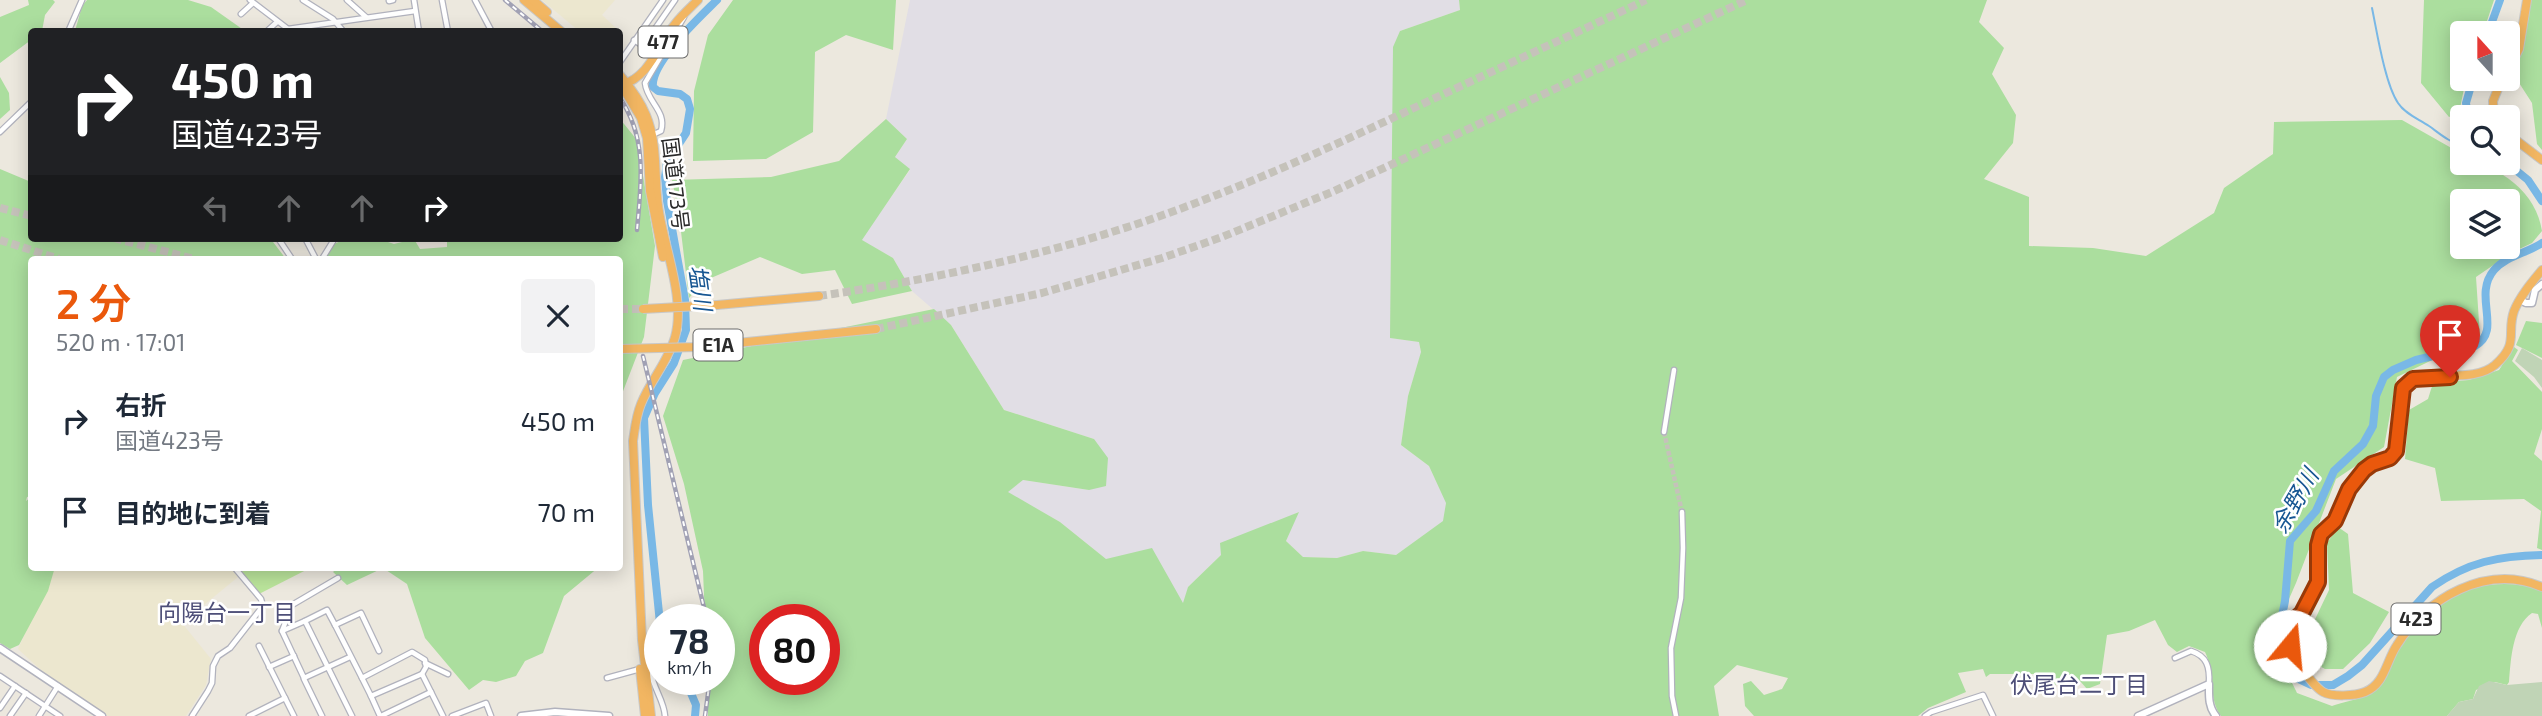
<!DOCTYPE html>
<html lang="ja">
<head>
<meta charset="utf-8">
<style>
  body { margin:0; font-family:"Exo 2","Noto Sans JP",sans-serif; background:#f2f2f3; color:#1f2937; height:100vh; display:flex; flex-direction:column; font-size:26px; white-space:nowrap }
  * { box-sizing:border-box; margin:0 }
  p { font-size:23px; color:#747a83 }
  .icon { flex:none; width:38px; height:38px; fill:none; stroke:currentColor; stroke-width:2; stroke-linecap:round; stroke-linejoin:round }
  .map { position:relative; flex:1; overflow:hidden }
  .drawer { position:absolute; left:28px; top:256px; width:595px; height:315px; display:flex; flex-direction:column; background:#fff; border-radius:7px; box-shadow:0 4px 18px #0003 }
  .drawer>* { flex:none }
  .banner { position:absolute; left:28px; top:28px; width:595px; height:214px; border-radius:7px; box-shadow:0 4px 18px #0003; background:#202124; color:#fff; overflow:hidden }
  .needle { width:46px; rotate:339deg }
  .controls { position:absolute; left:2450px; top:21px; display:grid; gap:14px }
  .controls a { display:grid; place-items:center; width:70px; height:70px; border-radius:7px; background:#fff; box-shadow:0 4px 18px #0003; font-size:35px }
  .speed { position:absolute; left:644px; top:604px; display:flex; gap:14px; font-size:35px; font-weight:700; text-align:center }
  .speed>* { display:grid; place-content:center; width:91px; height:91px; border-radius:50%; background:#fff; box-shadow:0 4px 18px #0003; line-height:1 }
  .speed small { font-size:18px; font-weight:400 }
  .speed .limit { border:10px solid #d22; background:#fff; color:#111 }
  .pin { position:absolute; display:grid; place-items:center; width:60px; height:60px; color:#fff; margin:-72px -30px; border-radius:50% 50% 50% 0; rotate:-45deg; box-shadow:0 0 7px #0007 }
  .pin .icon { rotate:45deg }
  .me { position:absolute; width:77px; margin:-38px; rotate:17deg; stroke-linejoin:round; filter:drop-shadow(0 0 5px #0008) }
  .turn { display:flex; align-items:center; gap:24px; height:147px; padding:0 28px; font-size:32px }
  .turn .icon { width:91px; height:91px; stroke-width:2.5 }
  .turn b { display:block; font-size:49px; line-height:60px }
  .lanes { display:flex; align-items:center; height:66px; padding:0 28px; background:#0003; justify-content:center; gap:35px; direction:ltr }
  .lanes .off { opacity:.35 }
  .round { display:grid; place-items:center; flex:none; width:74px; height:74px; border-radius:7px; background:#f2f2f3 }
  .headline { display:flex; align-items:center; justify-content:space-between; height:119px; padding:0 28px }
  h1 { font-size:42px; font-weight:600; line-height:52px; color:#ea580c }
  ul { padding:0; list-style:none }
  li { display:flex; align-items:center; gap:21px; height:91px; padding:0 28px }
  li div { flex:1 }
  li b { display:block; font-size:26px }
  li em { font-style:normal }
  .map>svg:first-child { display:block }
  .industrial { fill:#e1dee5 }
  .education { fill:#ece7cf }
  .green { fill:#abde9e; fill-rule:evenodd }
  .cemetery { fill:#c0d4b6 }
  .pitch { fill:#bae49b }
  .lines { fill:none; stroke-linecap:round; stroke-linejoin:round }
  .stream { stroke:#79b8e6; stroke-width:2 }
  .river { stroke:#79b8e6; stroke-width:8 }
  .street-tunnel { stroke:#c5c2ba; stroke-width:4.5; stroke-dasharray:4.5 2; stroke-linecap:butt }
  .highway-tunnel { stroke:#c5c2ba; stroke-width:8; stroke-dasharray:8 4; stroke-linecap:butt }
  .street-casing { stroke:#b1b2bd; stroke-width:7 }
  .secondary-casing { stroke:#b1b2bd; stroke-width:9 }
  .highway-casing { stroke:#c8c8c8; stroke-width:10 }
  .street { stroke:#fff; stroke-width:4.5 }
  .secondary { stroke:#fff; stroke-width:6 }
  .highway { stroke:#f2b662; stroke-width:8 }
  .rail-casing { stroke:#a1a1b4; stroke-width:4.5 }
  .rail { stroke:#fff; stroke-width:2; stroke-dasharray:5; stroke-linecap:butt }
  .highway-bridge-casing { stroke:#c8c8c8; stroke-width:10; stroke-linecap:butt }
  .highway-bridge { stroke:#f2b662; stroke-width:8 }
  .route-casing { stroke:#983908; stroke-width:18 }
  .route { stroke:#ea580c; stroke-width:12 }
  .labels { text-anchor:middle; stroke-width:5; stroke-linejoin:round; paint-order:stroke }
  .shield { fill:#fff; stroke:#6b6b6b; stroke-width:2 }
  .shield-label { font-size:19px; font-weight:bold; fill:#2b2b2b }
  .street-label { font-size:21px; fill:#2b2b2b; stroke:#fff }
  .water-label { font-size:23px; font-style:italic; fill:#175692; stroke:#fff }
  .neighbourhood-label { font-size:23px; fill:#4e4f78; stroke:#fff }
</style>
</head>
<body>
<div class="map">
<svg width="2542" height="716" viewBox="0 0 2542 716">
  <rect width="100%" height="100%" fill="#ece8de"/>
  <polygon class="industrial" points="910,0 1459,0 1460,10 1400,31 1391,338 1419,342 1421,353 1408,396 1401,445 1429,466 1446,502 1444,521 1396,555 1363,551 1337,558 1303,557 1286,541 1298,512 1221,555 1188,587 1184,604 1107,560 1060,522 1007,492 1023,480 1089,490 1094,439 1004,410 951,325 912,291 893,258 861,240 910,170 895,157 907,139 886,119"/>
  <g class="education">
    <polygon points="542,0 615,0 602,15 617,29 615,31 579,31"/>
    <polygon points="52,567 230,567 238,577 182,623 211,659 206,685 186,716 108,716 42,671 18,649 41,598"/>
  </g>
  <g class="green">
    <polygon points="28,0 53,0 55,2 45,15 42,31 32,32 31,40 0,63 0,17 29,5"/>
    <polygon points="87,0 188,0 211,7 245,31 75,31 82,6"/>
    <polygon points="733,0 896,0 893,50 846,35 815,52 813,132 766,159 693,161 694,91 708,35"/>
    <path d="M1459,0h528l-8,22 25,26 -12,26 24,41 -3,28 -29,36 45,18v49l64,2 53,8 68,-43 10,-25 49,-34 1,-32 128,-2 60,34v9c38,0 75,31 80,68l-10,12 -21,10 -35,24 4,60 -83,40 -13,70 -48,32 -40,104 -25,57 26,53 35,13c11,-4 32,-7 40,-15 12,-13 19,-33 29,-47 35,-48 82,-72 141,-54v38l-4,-14 -6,-1c-20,14 -21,46 -23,69l-2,3 -12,-3 -19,8 -3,9 -14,3 -12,14h-226c-13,-17 -6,-44 -16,-64l-16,-6 -12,6 -9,-7 -13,-25 -26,11 -22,4 -7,49 -13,5 -7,-8 -27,4 -19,-11h-44l-4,3 -3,-8 -25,4 8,19 -38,16 -10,8h-164l-9,-10 -2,-22 8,-3 13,14 18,-6 6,-11 -51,-13 -23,21 5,30h-1011v-37h11v-59l-14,-1 -2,-48 -19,-87 -21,-68 20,-56 251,-51 17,16 53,85 90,29 14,19 -2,28 -17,4 -66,-10 -15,12 52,30 46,37 46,-11 31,55 5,-16 33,-32 -1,-12 79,-31 -13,29 17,16 34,1 26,-7 33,4 47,-34 3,-18 -17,-37 -28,-21 7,-49 13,-44 -2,-10 -29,-4 3,-291 7,-16 60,-21zM2462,201h46v46h-46zM765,620h59v59h-59z"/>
    <polygon points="2424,0 2494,0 2483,33 2462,33 2462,79 2466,79 2459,113 2449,117 2421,83"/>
    <polygon points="2531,0 2542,0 2542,150 2537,144 2532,103 2514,75 2522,52"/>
    <polygon points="0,77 9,93 10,110 0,119"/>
    <polygon points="620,119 637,140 655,246 644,337 620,399 620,259 324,259 332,245 347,238 376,238 394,244 414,239 420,249 447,247 447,238 620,238"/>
    <polygon points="886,119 907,139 895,157 910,169 862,240 893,258 912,291 852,304 835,270 802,274 760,257 704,281 689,298 679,215 672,180 771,177 839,161"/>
    <polygon points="0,169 31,182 32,238 270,238 286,259 32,259 32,496 27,497 26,501 31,497 32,567 55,567 48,591 19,645 10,649 0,643"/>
    <polygon points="2526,321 2542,323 2542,358 2516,345"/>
    <polygon points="2514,347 2518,350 2512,361 2542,392 2542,429 2534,454 2542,461 2542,550 2537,548 2541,511 2524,499 2441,501 2435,468 2405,459 2409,410 2428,399 2433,383 2469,380 2499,370"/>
    <polygon points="2338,527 2348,534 2353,593 2389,612 2370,643 2343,669 2325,669 2306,659 2308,634 2329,590 2327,543"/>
    <polygon points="338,567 599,567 564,596 543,653 525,661 516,676 496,682 483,680 469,690 425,638 407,584 383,568 347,585 333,572"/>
  </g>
  <g class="cemetery">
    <polygon points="2522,348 2542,360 2542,388 2534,377 2515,361"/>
    <polygon points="2489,681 2507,685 2542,682 2542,716 2447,716 2459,702 2473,699 2479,686"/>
  </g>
  <polygon class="pitch" points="237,567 312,567 259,594"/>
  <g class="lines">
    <path class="stream" d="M2372,8c5,24 13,76 26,95 7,11 21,16 31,23 10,7 21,17 33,19"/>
    <g class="river">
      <polyline points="2488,33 2500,0"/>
      <polyline points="2468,117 2466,103 2473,79"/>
      <polyline points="2507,163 2528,180 2542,201"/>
      <path d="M2542,243c-15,10 -36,13 -48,27 -22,26 9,60 -19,76l-59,14 -23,10 -9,7 -8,19 -3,30 -10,18 -29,27 -18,40 -26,30 -5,60 -8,41 4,16 9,17 21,10h22l15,-9 14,-11 70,-78c36,-25 66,-31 110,-32"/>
      <path d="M660,623l-12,-118 -4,-87 11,-25 19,-30 12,-33 -1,-30 -18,-99 -2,-24 2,-15 19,-29 4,-24 -3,-10 -7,-5 -22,-3 -5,-4c-3,-24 47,-70 64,-87"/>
      <polyline points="685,679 696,705 695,716"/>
    </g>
    <polyline class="street-tunnel" points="1664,432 1682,512"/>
    <g class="highway-tunnel">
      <polyline points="0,208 32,216"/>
      <polyline points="114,238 194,259"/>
      <polyline points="0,240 59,259"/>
      <path d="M819,296c110,-16 219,-39 324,-74 94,-32 184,-73 273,-115 77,-36 153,-71 230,-107"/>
      <polyline points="620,309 643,309"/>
      <polyline points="876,329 1042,293 1162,258 1222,237 1332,192 1747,0"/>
    </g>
    <g class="street-casing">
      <g id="street">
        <polyline points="250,0 288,29"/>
        <polyline points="303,0 333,19 344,32"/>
        <polyline points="347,0 366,17"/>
        <polyline points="414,0 419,32"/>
        <polyline points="442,0 448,32"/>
        <polyline points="475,0 492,32"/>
        <polyline points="389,1 393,0"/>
        <polyline points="241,14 253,3"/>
        <polyline points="68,32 82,0"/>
        <polyline points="266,32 277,22"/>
        <polyline points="284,32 288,29 415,11"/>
        <polyline points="634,40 643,46 675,0"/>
        <polyline points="643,46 655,55"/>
        <polyline points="620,62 663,0"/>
        <polyline points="0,132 32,101"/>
        <path d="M652,135l9,-4c6,-20 -14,-29 -16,-48l39,-66"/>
        <polyline points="278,238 292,259"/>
        <polyline points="305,238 316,259"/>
        <polyline points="322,259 335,238"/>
        <polyline points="1664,432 1674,370"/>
        <polyline points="305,621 282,631 304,678 350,657"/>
        <polyline points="335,625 362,678"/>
        <polyline points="282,631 292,605 338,578"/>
        <polyline points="259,646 294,716"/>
        <polygon points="412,652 425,660 426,667 422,674 371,696 362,678"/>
        <path d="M2175,658l16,-7c16,5 19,16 18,33"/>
        <polyline points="425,663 448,674"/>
        <polyline points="269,667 294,656"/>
        <path d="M646,672h5c2,16 13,28 14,44"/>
        <polyline points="422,674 443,716"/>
        <polyline points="0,676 60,716"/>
        <polyline points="607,678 640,669"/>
        <polyline points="304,679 322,716"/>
        <polyline points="371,696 380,716"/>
        <polyline points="0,708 15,686"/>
        <polyline points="10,716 26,693"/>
        <polyline points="39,716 58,686"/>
        <polyline points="192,716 208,691 212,683 213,666 218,656 230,648 263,606 261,599 234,567"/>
        <polyline points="249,716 285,698"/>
        <polyline points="352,716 305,621 327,610 335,625 361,613 379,651"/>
        <polyline points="381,716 431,692"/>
        <polyline points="452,716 486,703 491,716"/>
        <polyline points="1676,716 1672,696 1671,648 1681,598 1683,548 1682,512"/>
        <polyline points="1925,716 1931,712 1983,695 1993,716"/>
      </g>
    </g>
    <g class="secondary-casing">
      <g id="secondary">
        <polyline points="2520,300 2526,303 2532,303 2535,290 2542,284"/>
        <polyline points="0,648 102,716"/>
        <polyline points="521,716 555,712 609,716"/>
        <path d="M2138,716l71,-32c0,11 -1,23 7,32"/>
      </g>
    </g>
    <g class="highway-casing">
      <g id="highway">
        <polyline points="524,0 562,32"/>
        <polyline points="533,0 547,12"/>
        <polyline points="2508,71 2519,49 2527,0"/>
        <path d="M620,75c10,12 20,25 26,40 12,29 8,60 12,90 5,40 28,93 17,132 -7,25 -25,44 -34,67 -5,12 -6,24 -8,37l9,199 9,76"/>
        <polyline points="620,83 641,118 647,138 650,191 663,257"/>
        <path d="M622,84c26,-4 38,-42 53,-60 7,-9 15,-16 23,-24"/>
        <polyline points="2494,117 2493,101 2502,79"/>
        <polyline points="2508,134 2542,160"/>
        <path d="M2542,270c-10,12 -22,26 -28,41 -8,23 6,32 -19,54 -25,21 -73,0 -92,23l-7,63c-8,12 -22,8 -31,18 -15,14 -18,33 -29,50 -4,6 -11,9 -15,15 -8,15 2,32 -3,47 -3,10 -10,25 -17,34 -4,5 -12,7 -14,14 -4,14 24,56 36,63 9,5 32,4 42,0 20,-8 21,-31 32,-47 29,-47 90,-82 145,-58"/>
        <polyline points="717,305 819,296"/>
        <polyline points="816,335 876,329"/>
        <polyline points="640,669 645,716"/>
      </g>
    </g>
    <use href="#street" class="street"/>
    <use href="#secondary" class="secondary"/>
    <use href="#highway" class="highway"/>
    <g class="rail-casing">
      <g id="rail">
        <polyline points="505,0 543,32"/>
        <path d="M620,98c28,42 21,85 17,132"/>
        <polyline points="643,356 707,620"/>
        <polyline points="705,716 710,679"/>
      </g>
    </g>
    <use href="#rail" class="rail"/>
    <g class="highway-bridge-casing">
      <g id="highway-bridge">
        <polyline points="643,309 717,305"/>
        <polyline points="620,349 697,347 816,335"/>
      </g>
    </g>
    <use href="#highway-bridge" class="highway-bridge"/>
  </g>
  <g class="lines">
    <g class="route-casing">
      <polyline id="route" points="2290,646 2286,635 2288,626 2302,613 2318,582 2318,545 2321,534 2335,521 2349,489 2364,470 2372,464 2390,458 2396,451 2403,388 2413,379 2450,377"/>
    </g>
    <use href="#route" class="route"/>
  </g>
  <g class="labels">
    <g class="shield">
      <rect x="638.5" y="26.5" width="49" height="31" rx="5"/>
      <rect x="693.5" y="329.5" width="49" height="31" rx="5"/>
      <rect x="2391.5" y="603.5" width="49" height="31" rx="5"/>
    </g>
    <g class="shield-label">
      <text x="663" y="49">477</text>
      <text x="718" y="352">E1A</text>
      <text x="2416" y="626">423</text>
    </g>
    <g class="street-label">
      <text transform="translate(675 184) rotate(83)" y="7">国道173号</text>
    </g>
    <g class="water-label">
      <text transform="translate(700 288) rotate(82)" y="8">塩川</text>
      <text transform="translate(2295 501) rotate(-60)" y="8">余野川</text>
    </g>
    <g class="neighbourhood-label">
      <text x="227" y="621">向陽台一丁目</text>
      <text x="2079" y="693">伏尾台二丁目</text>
    </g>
  </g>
</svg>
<div class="controls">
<a><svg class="needle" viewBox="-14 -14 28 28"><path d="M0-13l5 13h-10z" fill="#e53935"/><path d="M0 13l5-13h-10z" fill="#747a83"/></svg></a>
<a><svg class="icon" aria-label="search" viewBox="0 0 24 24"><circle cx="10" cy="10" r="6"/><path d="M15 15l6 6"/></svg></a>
<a><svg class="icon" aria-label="layers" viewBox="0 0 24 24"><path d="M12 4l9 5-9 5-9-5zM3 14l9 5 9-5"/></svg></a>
</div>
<div class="speed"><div>78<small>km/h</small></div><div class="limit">80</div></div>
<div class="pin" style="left:2450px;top:377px;background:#d93025"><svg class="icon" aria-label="arrive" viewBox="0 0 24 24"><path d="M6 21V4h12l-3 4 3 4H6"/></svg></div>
<svg class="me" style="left:2290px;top:646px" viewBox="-20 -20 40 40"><circle r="19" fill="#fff"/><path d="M0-13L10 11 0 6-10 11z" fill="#ea580c"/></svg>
<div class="banner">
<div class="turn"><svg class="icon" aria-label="right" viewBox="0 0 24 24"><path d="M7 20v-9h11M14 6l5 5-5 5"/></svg><div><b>450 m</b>国道423号</div></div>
<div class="lanes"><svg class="icon off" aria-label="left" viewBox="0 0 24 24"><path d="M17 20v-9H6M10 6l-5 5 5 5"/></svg><svg class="icon off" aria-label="ahead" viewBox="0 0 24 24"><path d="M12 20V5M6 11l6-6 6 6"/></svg><svg class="icon off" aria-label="ahead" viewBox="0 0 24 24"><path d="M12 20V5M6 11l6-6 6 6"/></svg><svg class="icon" aria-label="right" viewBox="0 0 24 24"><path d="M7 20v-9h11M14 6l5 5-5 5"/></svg></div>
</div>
<section class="drawer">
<div class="headline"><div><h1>2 分</h1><p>520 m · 17:01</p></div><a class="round"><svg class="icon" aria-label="close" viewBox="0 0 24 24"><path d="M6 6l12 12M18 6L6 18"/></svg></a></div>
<ul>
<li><svg class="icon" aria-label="right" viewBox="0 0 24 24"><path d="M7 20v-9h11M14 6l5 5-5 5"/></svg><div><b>右折</b><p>国道423号</p></div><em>450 m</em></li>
<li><svg class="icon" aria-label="arrive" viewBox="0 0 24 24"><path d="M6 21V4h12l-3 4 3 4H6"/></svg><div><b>目的地に到着</b></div><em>70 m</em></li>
</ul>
</section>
</div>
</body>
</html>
